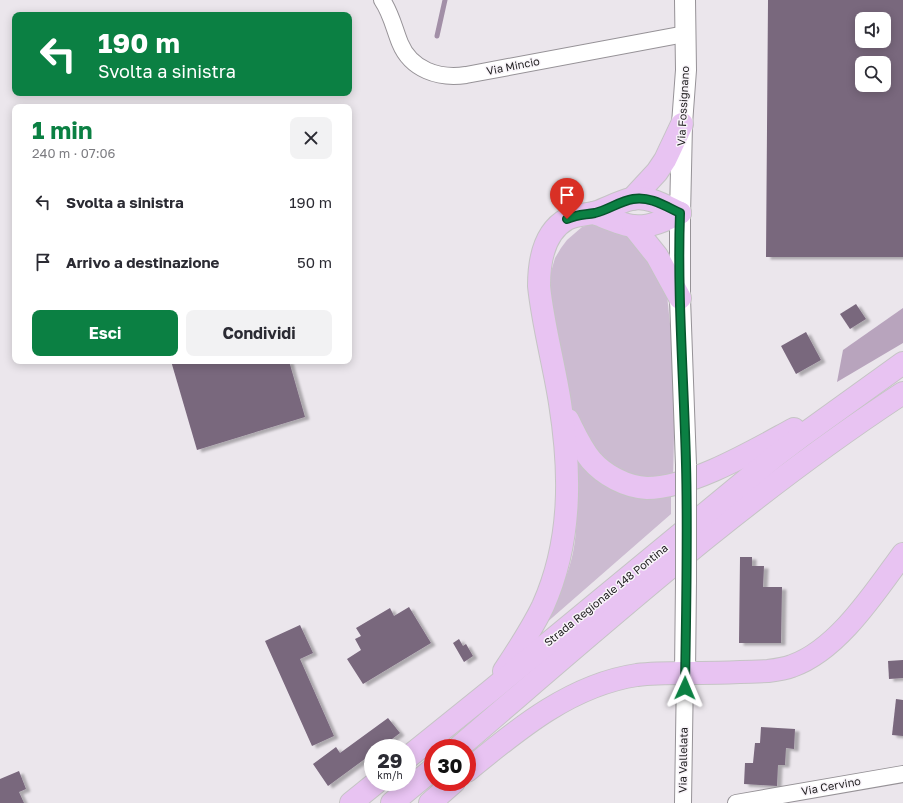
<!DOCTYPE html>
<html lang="it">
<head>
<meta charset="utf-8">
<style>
  body { margin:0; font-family:"Golos Text",sans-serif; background:#f2f2f3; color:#2b2b33; height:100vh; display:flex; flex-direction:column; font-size:15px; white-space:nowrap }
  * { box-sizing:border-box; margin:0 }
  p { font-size:13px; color:#7c7c81 }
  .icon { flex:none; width:22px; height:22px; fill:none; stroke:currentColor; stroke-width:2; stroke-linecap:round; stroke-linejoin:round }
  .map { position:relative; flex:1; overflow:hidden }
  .side { position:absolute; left:12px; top:104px; width:340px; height:260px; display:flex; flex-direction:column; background:#fff; border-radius:8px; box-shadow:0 2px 10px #0003 }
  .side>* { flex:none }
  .banner { position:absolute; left:12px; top:12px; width:340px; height:84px; border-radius:8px; box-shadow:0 2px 10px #0003; background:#0b8043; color:#fff; overflow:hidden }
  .fabs { position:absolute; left:855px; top:12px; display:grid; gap:8px }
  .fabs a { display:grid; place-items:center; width:36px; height:36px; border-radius:8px; background:#fff; box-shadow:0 2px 10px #0003; font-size:20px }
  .speed { position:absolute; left:364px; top:739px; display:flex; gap:8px; font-size:20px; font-weight:700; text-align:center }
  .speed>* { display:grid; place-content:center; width:52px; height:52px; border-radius:50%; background:#fff; box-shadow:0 2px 10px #0003; line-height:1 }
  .speed small { font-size:10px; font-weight:400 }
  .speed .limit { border:6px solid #d22; background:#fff; color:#111 }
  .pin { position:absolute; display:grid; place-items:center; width:34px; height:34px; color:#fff; margin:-41px -17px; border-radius:50% 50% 50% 0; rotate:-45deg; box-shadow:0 0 4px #0007 }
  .pin .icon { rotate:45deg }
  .me { position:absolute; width:44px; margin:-22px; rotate:1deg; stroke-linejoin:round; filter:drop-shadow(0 0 3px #0008) }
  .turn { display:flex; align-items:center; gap:14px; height:84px; padding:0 20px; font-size:18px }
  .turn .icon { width:52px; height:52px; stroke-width:2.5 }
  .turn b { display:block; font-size:28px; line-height:34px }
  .round { display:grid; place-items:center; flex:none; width:42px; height:42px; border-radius:8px; background:#f2f2f3 }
  .summary { display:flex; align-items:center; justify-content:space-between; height:68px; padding:0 20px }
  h1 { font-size:24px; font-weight:700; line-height:30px; color:#0b8043 }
  .button { display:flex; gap:8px; margin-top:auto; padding:8px 20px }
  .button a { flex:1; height:46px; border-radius:8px; background:#0b8043; color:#fff; font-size:16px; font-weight:700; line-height:46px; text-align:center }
  .button a+a { background:#f2f2f3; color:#2b2b33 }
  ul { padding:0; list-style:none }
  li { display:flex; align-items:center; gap:12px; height:60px; padding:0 20px }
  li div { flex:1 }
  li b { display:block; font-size:15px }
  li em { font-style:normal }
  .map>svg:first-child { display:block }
  .green { fill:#ccbbd1 }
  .forest { fill:#b8a4bd }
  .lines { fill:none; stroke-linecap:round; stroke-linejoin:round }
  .stream { stroke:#a28fa7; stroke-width:5 }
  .building { fill:#79677d; fill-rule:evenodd; filter:url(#shadow) }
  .minor-casing { stroke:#969297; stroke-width:18 }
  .tertiary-casing { stroke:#969297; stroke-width:22 }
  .trunk-casing { stroke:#c5c4c5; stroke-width:24 }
  .minor { stroke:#fff; stroke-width:16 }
  .tertiary { stroke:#fff; stroke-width:20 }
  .trunk { stroke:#e8c3f2; stroke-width:22 }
  .tertiary-bridge-casing { stroke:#969297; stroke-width:22; stroke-linecap:butt }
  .tertiary-bridge { stroke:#fff; stroke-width:20 }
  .route-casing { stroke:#07532c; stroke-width:10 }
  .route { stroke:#0b8043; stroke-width:7 }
  .labels { text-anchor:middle; stroke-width:3; stroke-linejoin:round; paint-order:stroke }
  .street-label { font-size:11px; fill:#201e20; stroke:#f8f4f9 }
</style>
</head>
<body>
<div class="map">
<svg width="903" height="803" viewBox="0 0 903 803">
  <defs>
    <filter id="shadow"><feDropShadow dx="4.5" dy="2.5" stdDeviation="1" flood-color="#0004"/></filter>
  </defs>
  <rect width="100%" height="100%" fill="#ebe6ec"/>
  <g class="green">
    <polygon points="596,223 634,235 667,295 674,363 675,395 673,480 651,481 604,465 572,410 552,307 550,286 551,272 555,258 561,248 567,240 582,227"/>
    <path d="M570,443l8,16 93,33v22l-126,110c8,-18 18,-37 24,-56 13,-41 6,-83 1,-125z"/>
  </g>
  <polygon class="forest" points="903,308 903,343 837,382 843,350"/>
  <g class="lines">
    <polyline class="stream" points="437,36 445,0"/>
  </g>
  <g class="building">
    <path d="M768,0h135v257h-137zM862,19h22v22h-22zM862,63h22v22h-22z"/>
    <polygon points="856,304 866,319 850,329 840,314"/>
    <polygon points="806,332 821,360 796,374 781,346"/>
    <polygon points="171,361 289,361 305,417 197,450"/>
    <polygon points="740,557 752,557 752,566 764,566 763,587 782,587 781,643 739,643"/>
    <polygon points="409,607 431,643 363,684 347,659 361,650 355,639 361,636 356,628 390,608 394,616"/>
    <polygon points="300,625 313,653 300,659 334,736 312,746 265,641"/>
    <polygon points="459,639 463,646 466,644 473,656 464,662 453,643"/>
    <polygon points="903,660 903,678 889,679 888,661"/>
    <polygon points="896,699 903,700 903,736 892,735"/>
    <polygon points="388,718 400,733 380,748 373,748 373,753 328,786 313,764 336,747 340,753"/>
    <polygon points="761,727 795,729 794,749 786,748 785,765 778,765 777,786 744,784 745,763 753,763 755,743 760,743"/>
    <polygon points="19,771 26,789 19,792 24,803 0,803 0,779"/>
  </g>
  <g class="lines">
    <g class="minor-casing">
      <g id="minor">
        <path d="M382,0c9,13 12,28 18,43 11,27 39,36 66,32l219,-41"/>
        <polyline points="683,803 685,673"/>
        <polyline points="736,803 903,774"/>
      </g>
    </g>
    <g class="tertiary-casing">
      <g id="tertiary">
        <polyline points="685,0 686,70 682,124 680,216 680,298 686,465"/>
        <polyline points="685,673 686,581"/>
      </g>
    </g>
    <g class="trunk-casing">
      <g id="trunk">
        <polyline points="632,199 657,172 665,160 682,124"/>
        <path d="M594,213c11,4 28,12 39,13 16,2 33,-6 47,-13"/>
        <polyline points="633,226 657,256 680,298"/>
        <path d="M568,420c7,14 13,28 23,40 13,15 35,27 56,28 44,0 108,-38 147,-59"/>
        <path d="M504,671c14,-21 28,-42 39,-65 29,-65 28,-134 17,-203 -6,-39 -17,-78 -21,-117 0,-24 5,-54 28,-67 10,-5 20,-4 30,-7 11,-4 22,-10 34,-13 17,-4 34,7 49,14"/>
        <path d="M458,748c144,-123 286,-251 445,-355"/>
        <polyline points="407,758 489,692 774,457 803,435 903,363"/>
        <path d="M467,771c50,-41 103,-86 170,-96 16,-2 33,-2 49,-2 27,0 55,-1 82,-2 8,-1 16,-2 24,-5 46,-16 83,-74 111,-112"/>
        <polyline points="351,803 377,782"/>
        <polyline points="392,803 433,769"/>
        <polyline points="430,803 454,782"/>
      </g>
    </g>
    <use href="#minor" class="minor"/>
    <use href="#tertiary" class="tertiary"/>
    <use href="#trunk" class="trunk"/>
    <g class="tertiary-bridge-casing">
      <polyline id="tertiary-bridge" points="686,465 686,581"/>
    </g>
    <use href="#tertiary-bridge" class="tertiary-bridge"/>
  </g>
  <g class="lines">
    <g class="route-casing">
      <path id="route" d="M567,219c11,-5 17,-4 28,-6 13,-3 25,-12 38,-14 17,-3 32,7 47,14 -3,83 4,167 6,251 2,74 0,149 -1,224"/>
    </g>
    <use href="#route" class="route"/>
  </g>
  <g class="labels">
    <g class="street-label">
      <text transform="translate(513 66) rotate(-11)" y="4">Via Mincio</text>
      <text transform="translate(683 106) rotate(-87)" y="4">Via Fossignano</text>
      <text transform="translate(606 595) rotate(-39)" y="4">Strada Regionale 148 Pontina</text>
      <text transform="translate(683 760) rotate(-89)" y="4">Via Vallelata</text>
      <text transform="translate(831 786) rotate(-10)" y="4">Via Cervino</text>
    </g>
  </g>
</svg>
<div class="fabs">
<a><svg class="icon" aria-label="sound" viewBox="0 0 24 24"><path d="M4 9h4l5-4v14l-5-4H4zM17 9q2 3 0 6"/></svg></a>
<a><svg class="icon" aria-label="search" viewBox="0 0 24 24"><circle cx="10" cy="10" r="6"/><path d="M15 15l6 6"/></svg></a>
</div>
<div class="speed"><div>29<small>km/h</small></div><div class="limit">30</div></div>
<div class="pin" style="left:567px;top:219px;background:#d93025"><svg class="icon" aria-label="arrive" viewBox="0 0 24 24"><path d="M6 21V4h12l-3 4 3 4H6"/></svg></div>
<svg class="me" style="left:685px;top:688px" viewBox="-20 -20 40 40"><path d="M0-17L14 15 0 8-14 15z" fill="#0b8043" stroke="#fff" stroke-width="4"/></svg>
<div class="banner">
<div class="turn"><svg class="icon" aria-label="left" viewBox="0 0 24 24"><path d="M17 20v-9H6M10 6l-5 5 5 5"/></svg><div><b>190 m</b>Svolta a sinistra</div></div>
</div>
<section class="side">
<div class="summary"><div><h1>1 min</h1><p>240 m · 07:06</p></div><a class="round"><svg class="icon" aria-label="close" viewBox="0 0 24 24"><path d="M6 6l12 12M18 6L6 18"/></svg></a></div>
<ul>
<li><svg class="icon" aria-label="left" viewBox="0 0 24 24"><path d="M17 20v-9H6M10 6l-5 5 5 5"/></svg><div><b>Svolta a sinistra</b></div><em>190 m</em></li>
<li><svg class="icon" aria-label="arrive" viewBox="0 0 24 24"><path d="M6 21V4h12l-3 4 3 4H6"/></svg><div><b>Arrivo a destinazione</b></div><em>50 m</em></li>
</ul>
<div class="button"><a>Esci</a><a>Condividi</a></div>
</section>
</div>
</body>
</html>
